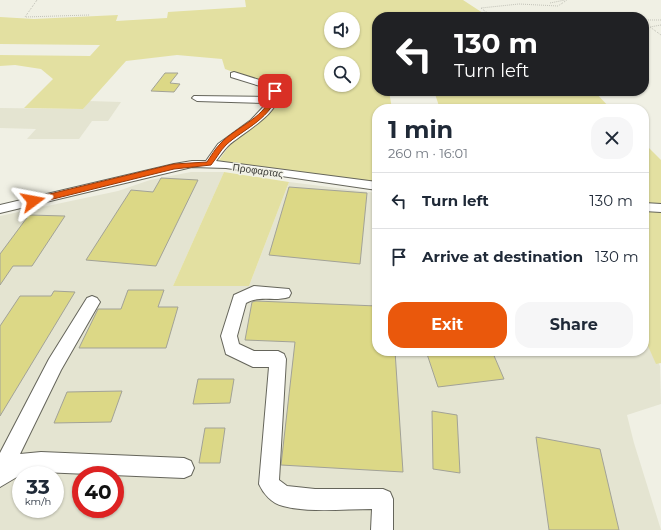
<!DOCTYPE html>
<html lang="en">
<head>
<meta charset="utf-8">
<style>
  body { margin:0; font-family:Montserrat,sans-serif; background:#f6f6f7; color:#1f2937; height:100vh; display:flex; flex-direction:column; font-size:15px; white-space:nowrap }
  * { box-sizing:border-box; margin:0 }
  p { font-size:13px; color:#747a83 }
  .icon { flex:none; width:22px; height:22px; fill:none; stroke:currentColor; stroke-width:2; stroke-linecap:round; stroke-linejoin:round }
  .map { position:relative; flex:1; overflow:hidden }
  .side { position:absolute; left:372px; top:104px; width:277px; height:252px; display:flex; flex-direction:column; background:#fff; border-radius:16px; box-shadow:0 1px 3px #0004 }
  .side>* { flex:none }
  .guide { position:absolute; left:372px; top:12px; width:277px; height:84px; border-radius:16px; box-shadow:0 1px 3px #0004; background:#202124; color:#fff; overflow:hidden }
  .fabs { position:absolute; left:324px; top:12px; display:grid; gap:8px }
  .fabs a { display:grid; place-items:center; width:36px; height:36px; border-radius:50%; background:#fff; box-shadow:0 1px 3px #0004; font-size:20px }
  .speed { position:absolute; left:12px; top:466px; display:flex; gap:8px; font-size:20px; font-weight:700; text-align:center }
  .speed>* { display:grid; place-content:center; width:52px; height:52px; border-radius:50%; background:#fff; box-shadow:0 1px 3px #0004; line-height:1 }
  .speed small { font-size:10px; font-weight:400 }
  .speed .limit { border:6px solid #d22; background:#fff; color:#111 }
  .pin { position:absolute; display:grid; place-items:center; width:34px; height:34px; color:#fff; margin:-17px; border-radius:8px; box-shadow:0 2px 6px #0006 }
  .me { position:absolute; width:44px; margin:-22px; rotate:77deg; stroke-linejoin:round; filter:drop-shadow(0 0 3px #0008) }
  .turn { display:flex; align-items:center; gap:14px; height:84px; padding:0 16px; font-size:18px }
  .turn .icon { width:52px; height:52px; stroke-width:2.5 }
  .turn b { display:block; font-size:28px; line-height:34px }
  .round { display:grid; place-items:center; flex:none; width:42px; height:42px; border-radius:16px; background:#f6f6f7 }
  .headline { display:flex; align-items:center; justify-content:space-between; height:68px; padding:0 16px }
  h1 { font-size:24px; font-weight:700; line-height:30px }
  .cta { display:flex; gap:8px; margin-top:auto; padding:8px 16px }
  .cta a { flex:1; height:46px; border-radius:16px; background:#ea580c; color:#fff; font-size:16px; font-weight:700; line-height:46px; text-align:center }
  .cta a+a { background:#f6f6f7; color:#1f2937 }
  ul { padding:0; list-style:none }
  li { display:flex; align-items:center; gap:12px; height:56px; padding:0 16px; border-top:1px solid #e0e1e3 }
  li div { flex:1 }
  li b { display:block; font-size:15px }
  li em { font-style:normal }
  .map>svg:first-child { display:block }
  .built { fill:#e4e4d1; fill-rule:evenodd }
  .green { fill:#e3e0a1; fill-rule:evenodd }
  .building { fill:#dcd886; stroke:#a2a297 }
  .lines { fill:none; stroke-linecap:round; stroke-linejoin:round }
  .minor-casing { stroke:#65655b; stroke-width:2 }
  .path { stroke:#96968e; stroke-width:1; stroke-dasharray:0.5 1.5; stroke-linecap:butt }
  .minor { fill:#fff; fill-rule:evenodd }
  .route { fill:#ea580c; stroke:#983908 }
  .labels { text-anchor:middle; stroke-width:3; stroke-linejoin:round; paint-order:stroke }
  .street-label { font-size:10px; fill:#3d3d39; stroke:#f0f0e4 }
</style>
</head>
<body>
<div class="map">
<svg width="661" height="530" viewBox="0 0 661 530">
  <rect width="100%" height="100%" fill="#f0f0e4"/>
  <g class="built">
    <polygon points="89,101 121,102 108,121 92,121 79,139 27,139 36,129 0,128 0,108 83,109"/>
    <path d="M191,172h33l-51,114h76l40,-104 88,11v158h267v-19l16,34 1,38 -34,11 7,28 27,87h-661v-314l118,-25 32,-11zM21,475h34v34h-34zM81,475h34v34h-34z"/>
  </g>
  <g class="green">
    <path d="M245,0h218l26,17h-112v74h12l3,18h-15v74l-160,-20 12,-17 49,-42v-13l-15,-8 -38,-14 -3,-10 -45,-4 -51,6 -43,48 -59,-1 29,-29 -12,-10 -26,-4 -15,1v-11l90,1 10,-11 -100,-1v-27l34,2 84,-4 -2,6 51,-3 1,-6 78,-5zM331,19h22v22h-22zM331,63h22v22h-22z"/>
    <polygon points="434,91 594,91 611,109 440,109"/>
    <polygon points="644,143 661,160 661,206 644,204"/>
    <polygon points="224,172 289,182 249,286 173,286"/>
    <polygon points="644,210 661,212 661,363 656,364 644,337"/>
  </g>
  <g class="building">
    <polygon points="165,73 178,73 170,83 180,84 174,92 151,91"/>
    <polygon points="161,178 198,180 156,266 86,260 131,190 153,192"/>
    <polygon points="289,187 367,193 360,264 269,255"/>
    <polygon points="29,215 65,216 32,266 13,266 0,285 0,254"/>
    <polygon points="128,290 164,290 158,307 178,307 166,348 79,348 98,309 121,309"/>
    <polygon points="54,291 75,292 0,416 0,326 20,296 51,296"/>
    <polygon points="256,301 377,306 377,351 395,351 403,472 281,465 295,342 245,340 252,302"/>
    <polygon points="426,351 492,351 504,379 438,387"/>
    <polygon points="198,379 234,379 230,403 193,404"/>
    <polygon points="122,391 111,422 54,423 67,392"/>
    <polygon points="432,411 457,415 460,473 433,469"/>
    <polygon points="205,428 225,428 220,463 199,463"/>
    <polygon points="536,437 600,449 619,530 549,530"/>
  </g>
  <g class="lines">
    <g class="minor-casing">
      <g id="minor">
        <path d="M234,72l32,10 12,7c8,21 -37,45 -50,57 -5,5 -8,10 -12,15l161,21v8l-151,-22 -34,-1 -192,46v-8l174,-41 18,-3h14l12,-17 33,-24 16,-17 -70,-2 -5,-3 2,-2 75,1 1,-5 -10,-6 -29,-9v-4z"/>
        <polygon points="644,203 661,204 661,212 644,211"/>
        <path d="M254,286l35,3 2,4 -2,4c-15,5 -28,-2 -43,6l-9,33 2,8 15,7h24l6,3 2,5 -7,121 8,6 28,3h68l7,3 3,7v31h-22l1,-21c-27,0 -63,4 -89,-3 -11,-2 -20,-13 -24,-22l10,-117h-16l-27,-13 -5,-18 13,-41z"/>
        <polygon points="92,296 97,298 100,302 61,370 20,454 41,452 184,458 191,461 194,468 191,475 184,478 41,472 22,474 0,487 0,453 49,359 87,298"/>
      </g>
    </g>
    <g class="path">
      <polyline points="37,0 25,17 89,15"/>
      <polyline points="550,3 565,0"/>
      <polyline points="500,17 486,12 481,8 519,4 558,6 567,0"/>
      <polyline points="514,17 572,15"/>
      <polyline points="644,20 661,20"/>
      <polyline points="661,25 650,27 661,35"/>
    </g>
    <use href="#minor" class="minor"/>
  </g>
  <path class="route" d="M275,90l2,1c-2,26 -34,38 -51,54 -6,6 -10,14 -15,20l-37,4 -141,35 -4,-3 4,-3 141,-34 33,-2c4,-6 8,-13 13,-18 16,-18 49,-27 52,-53z"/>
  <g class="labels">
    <g class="street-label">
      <text transform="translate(258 170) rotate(8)" y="4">Προφαρτας</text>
    </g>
  </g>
</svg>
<div class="fabs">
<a><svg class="icon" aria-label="sound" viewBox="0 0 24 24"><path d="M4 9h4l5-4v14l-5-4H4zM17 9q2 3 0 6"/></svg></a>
<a><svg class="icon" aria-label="search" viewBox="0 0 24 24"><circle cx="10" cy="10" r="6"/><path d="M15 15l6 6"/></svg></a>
</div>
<div class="speed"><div>33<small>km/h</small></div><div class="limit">40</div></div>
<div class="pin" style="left:275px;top:91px;background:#d93025"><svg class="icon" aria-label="arrive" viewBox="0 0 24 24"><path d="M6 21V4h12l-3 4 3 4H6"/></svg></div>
<svg class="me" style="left:33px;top:201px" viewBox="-20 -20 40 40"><path d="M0-17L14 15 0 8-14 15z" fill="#ea580c" stroke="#fff" stroke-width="4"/></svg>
<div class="guide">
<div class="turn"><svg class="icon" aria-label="left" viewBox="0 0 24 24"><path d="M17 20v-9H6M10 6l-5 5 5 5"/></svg><div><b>130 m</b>Turn left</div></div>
</div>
<section class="side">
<div class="headline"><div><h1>1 min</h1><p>260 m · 16:01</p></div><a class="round"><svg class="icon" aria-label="close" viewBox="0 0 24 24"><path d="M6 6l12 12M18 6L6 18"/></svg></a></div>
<ul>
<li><svg class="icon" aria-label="left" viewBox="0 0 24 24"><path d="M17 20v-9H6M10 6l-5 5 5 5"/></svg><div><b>Turn left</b></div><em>130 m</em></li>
<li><svg class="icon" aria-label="arrive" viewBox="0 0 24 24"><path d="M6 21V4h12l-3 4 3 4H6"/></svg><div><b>Arrive at destination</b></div><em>130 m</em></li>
</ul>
<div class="cta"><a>Exit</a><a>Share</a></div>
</section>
</div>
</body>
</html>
